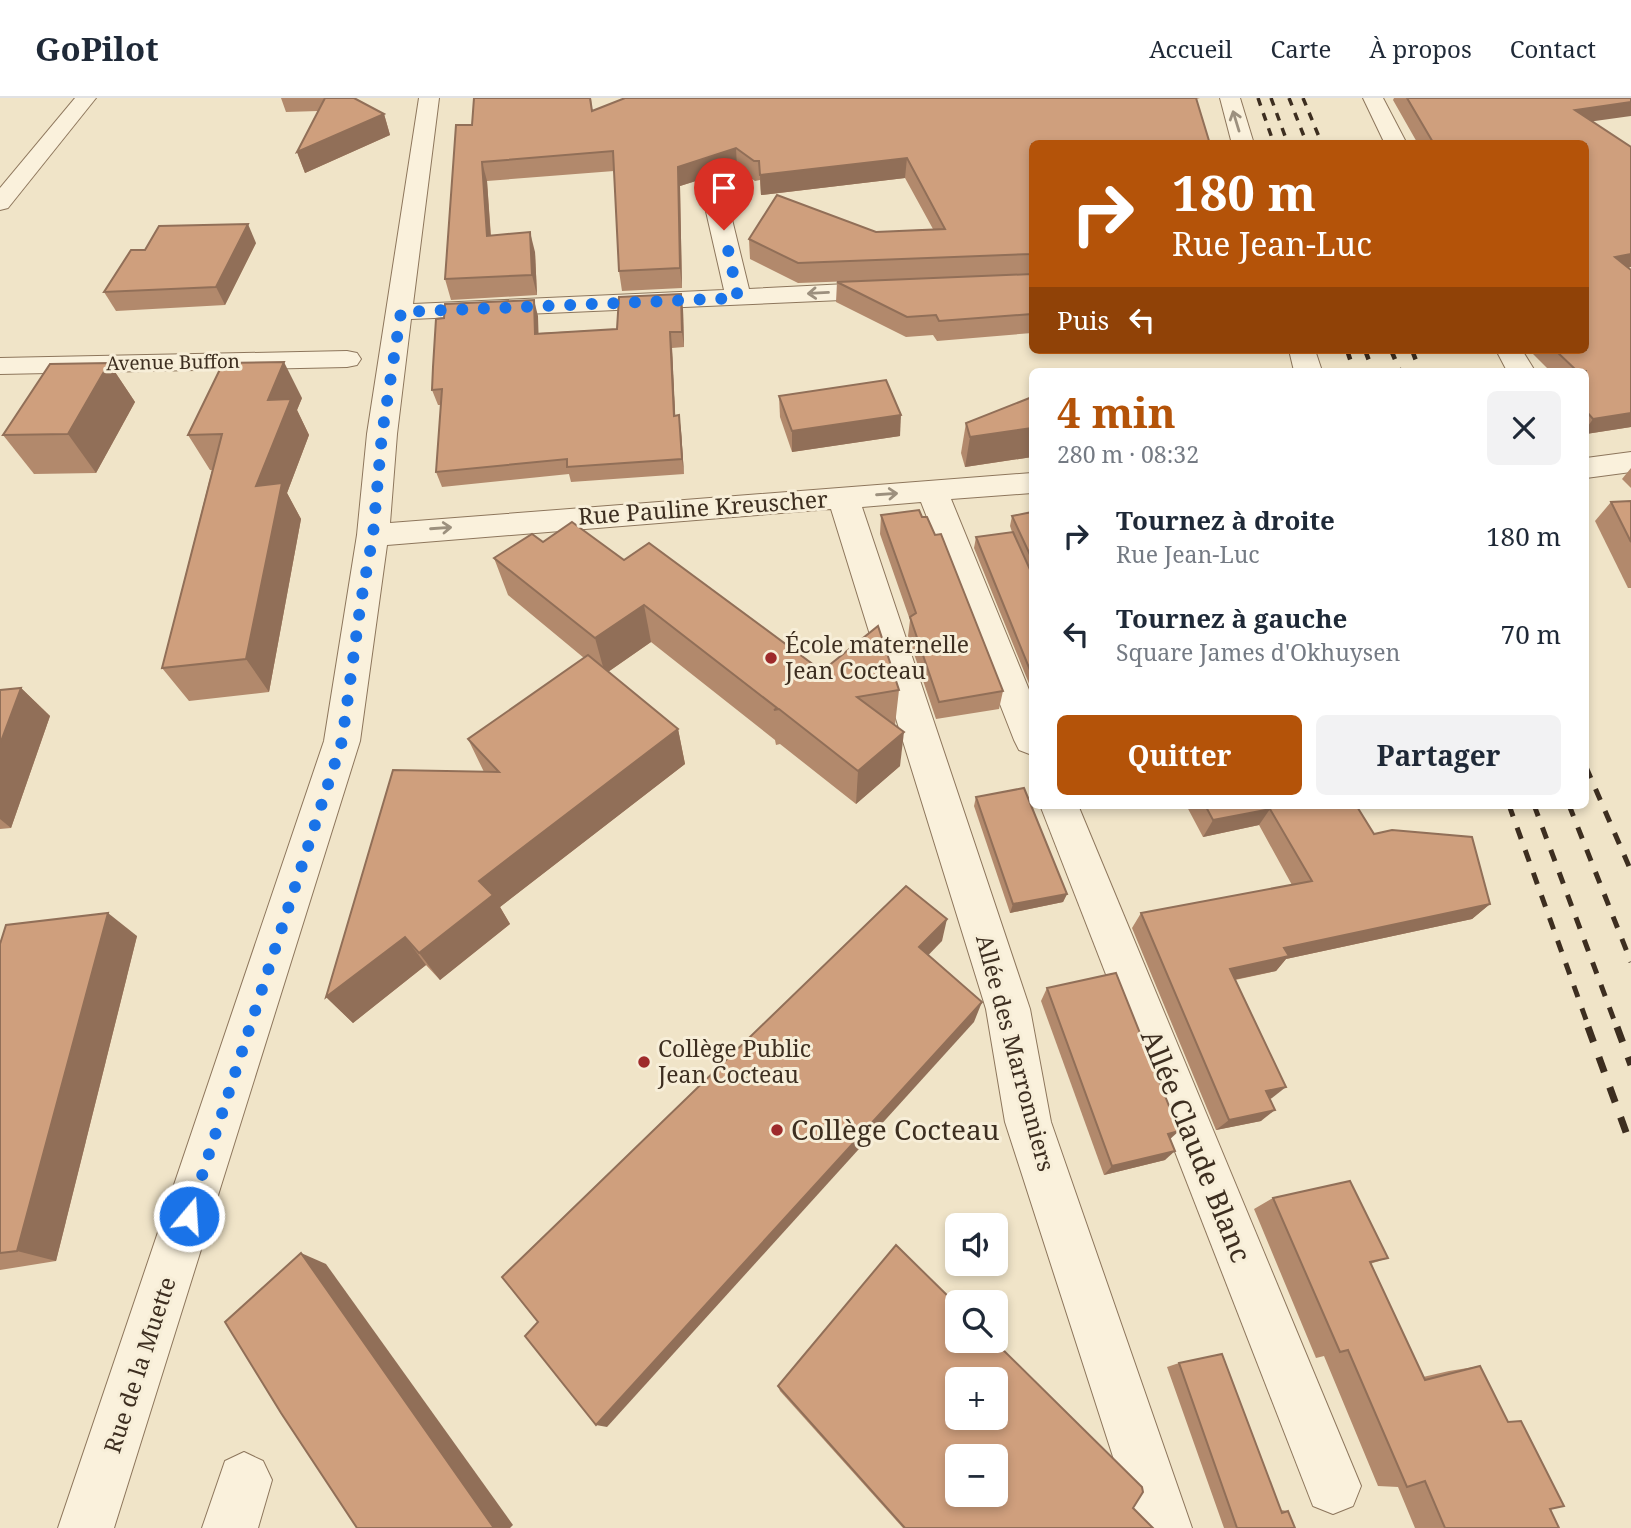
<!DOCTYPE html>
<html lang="fr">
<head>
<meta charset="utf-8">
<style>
  body { margin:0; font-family:"Noto Serif",serif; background:#f2f2f3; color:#1f2937; height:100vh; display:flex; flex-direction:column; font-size:26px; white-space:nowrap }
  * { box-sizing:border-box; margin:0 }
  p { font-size:23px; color:#747a83 }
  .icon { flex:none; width:38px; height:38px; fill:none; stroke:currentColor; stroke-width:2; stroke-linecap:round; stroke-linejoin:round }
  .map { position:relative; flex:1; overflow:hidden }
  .panel { position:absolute; left:1029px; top:270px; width:560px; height:441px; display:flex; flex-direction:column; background:#fff; border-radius:10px; box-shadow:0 4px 10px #0003 }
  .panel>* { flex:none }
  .banner { position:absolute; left:1029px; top:42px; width:560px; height:214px; border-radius:10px; box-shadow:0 4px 10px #0003; background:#b45309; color:#fff; overflow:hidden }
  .tools { position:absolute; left:945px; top:1115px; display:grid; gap:14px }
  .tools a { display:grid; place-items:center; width:63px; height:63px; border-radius:10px; background:#fff; box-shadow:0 4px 10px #0003; font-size:35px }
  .pin { position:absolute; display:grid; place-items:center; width:60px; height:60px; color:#fff; margin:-72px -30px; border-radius:50% 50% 50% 0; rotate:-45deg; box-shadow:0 0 7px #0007 }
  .pin .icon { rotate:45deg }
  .me { position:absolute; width:77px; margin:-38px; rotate:18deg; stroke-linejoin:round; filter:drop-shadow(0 0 5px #0008) }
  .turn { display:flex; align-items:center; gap:24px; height:147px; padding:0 28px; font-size:32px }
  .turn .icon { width:91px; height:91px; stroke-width:2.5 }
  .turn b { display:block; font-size:49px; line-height:60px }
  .then { display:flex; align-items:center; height:66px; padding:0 28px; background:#0003; gap:14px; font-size:26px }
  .round { display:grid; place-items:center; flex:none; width:74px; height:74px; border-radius:10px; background:#f2f2f3 }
  .headline { display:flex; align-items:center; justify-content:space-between; height:119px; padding:0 28px }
  h1 { font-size:42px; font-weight:700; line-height:52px; color:#b45309 }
  .primary-button { display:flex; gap:14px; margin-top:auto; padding:14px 28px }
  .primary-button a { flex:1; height:80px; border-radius:10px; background:#b45309; color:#fff; font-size:28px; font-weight:700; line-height:80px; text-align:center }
  .primary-button a+a { background:#f2f2f3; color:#1f2937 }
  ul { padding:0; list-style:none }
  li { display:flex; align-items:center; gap:21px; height:98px; padding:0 28px }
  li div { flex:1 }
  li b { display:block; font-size:26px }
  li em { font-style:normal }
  header { display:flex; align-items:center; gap:42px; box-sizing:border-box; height:98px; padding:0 35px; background:#fff; border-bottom:2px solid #e0e1e3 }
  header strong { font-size:33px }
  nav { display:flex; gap:38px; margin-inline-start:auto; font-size:24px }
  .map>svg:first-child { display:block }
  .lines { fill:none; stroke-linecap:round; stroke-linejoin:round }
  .minor-casing { stroke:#8d765c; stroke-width:2 }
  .minor { fill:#faf1dc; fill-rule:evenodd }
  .rail-far3 { stroke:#3d2e20; stroke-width:3.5; stroke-dasharray:8 8; stroke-linecap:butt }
  .rail-far2 { stroke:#3d2e20; stroke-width:4.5; stroke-dasharray:10 10; stroke-linecap:butt }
  .rail-far1 { stroke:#3d2e20; stroke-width:5; stroke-dasharray:12 12; stroke-linecap:butt }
  .rail { stroke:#3d2e20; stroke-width:7; stroke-dasharray:16 16; stroke-linecap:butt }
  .wall { fill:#b2896c }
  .shaded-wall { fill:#916f58 }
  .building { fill:#cf9f7d; stroke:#916f58; stroke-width:2; fill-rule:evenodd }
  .oneway { stroke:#9c907e }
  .route { stroke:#1a73e8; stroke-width:12; stroke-dasharray:0 21.6 }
  .poi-dot { fill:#9e2a2b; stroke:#f7eed8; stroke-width:2.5 }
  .labels { text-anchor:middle; stroke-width:6; stroke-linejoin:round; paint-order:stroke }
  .far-street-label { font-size:19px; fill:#3d2e20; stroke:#f7eed8 }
  .street-label { font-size:23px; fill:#3d2e20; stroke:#f7eed8 }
  .poi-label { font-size:23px; fill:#3d2e20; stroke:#f7eed8; text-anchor:start }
  .near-poi-label { font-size:28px; fill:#3d2e20; stroke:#f7eed8; text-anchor:start }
  .near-street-label { font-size:28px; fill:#3d2e20; stroke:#f7eed8 }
</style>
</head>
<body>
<header>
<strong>GoPilot</strong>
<nav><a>Accueil</a><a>Carte</a><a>À propos</a><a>Contact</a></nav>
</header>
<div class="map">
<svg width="1631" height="1430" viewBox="0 0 1631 1430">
  <rect width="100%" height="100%" fill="#f0e4c8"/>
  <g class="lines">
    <g class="minor-casing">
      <g id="minor">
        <polygon points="75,0 96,0 8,110 0,112 0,90"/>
        <polygon points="419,0 439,0 413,206 724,192 705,109 709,104 725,104 729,109 749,191 887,184 896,187 900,192 896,197 887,200 411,221 397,336 390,425 1032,375 1032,395 951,401 1032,599 1032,657 1019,652 1014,642 921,404 862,409 1030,911 1051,1024 1192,1430 1136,1430 1005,1024 986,911 831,411 387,447 360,643 114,1430 58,1430 324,643 357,437 367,336"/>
        <polygon points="1220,0 1240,0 1254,46 1232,46"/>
        <polygon points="1363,0 1383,0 1407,46 1385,46"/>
        <polygon points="1289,252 1315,252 1322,273 1294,273"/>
        <polygon points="1496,252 1522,252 1535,273 1507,273"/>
        <polygon points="347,253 357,255 361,261 357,267 347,269 0,276 0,260"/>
        <polygon points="1631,354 1631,374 1586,380 1586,360"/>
        <polygon points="1040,707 1078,707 1361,1388 1353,1408 1333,1416 1313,1408"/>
        <polygon points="244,1354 263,1363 272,1382 258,1430 202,1430 225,1363"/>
      </g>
    </g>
    <use href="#minor" class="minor"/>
    <g class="rail-far3">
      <polyline points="1258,0 1274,46"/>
      <polyline points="1271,0 1288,46"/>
      <polyline points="1289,0 1307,46"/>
      <polyline points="1303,0 1322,46"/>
    </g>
    <g class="rail-far2">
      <polyline points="1347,252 1354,273"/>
      <polyline points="1365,252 1373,273"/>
      <polyline points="1391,252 1400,273"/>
      <polyline points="1412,252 1420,273"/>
    </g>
    <g class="rail-far1">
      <polyline points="1586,669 1631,773"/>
      <polyline points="1509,707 1589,930"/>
      <polyline points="1534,707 1617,930"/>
      <polyline points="1569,707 1631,864"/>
    </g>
    <g class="rail">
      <polyline points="1588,929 1631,1048"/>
      <polyline points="1617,929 1631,967"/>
    </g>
  </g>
  <g class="wall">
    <polygon points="281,0 354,0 384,16 390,37 305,75 297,54 318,13 286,14"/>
    <polygon points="591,0 592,13 625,0 1200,0 1032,46 1032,235 937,243 933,237 906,239 836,204 837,184 937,180 798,185 750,161 749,141 933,131 905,80 761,97 760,82 755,83 737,70 680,88 682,190 622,193 619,173 614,73 487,83 491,138 535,154 537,197 451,202 445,181 472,27"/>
    <polygon points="1394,0 1631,0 1592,23 1628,170 1631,329 1586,336 1586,273 1550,273 1529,252 1586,252 1586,46 1418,46 1393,2"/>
    <polygon points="256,145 225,207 116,213 104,194 145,152"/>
    <polygon points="683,211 684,249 672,250 675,318 681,333 684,376 571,384 569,376 442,389 436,374 441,307 438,307 432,292 538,218 538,235 617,231"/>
    <polygon points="109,265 135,304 96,375 34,376 3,337"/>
    <polygon points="779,298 900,338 792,354 780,319"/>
    <polygon points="1032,299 1032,359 965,369 961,355 966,325"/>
    <polygon points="302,300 297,312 309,337 287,395 301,421 269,594 189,603 162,570 212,372 210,372 188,337"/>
    <polygon points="1631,370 1631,390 1622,381"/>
    <polygon points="1631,403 1631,490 1628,490 1595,423 1611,404"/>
    <polygon points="1032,414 1032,471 1030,471 1032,476 1032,593 974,450 976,439 1012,434 1010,428 1012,418"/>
    <polygon points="881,417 1003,593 999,611 936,621 908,538 910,522 880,436"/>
    <polygon points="543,444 624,462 822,573 899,592 895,627 900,668 856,706 780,646 776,647 775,642 651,544 608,574 678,631 685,666 500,809 510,826 440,882 426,867 353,925 326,899 484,674 468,641 584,560 508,497 494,460"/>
    <polygon points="21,590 50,618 11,730 0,731 0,592"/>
    <polygon points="976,699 1067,796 1063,804 1010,815 974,708"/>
    <polygon points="1186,707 1356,707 1374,736 1490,806 1472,821 1286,861 1276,873 1235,882 1272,1000 1270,1001 1261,1023 1216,1032 1132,830 1141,815 1292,787 1259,727 1203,739"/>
    <polygon points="137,838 56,1163 0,1172 0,846"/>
    <polygon points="1047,890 1171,1041 1165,1062 1104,1077 1041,903"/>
    <polygon points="1273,1100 1388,1160 1370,1166 1423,1279 1449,1273 1480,1268 1507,1323 1521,1323 1550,1411 1559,1430 1415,1430 1398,1389 1378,1388 1324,1258 1316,1260 1254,1111"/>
    <polygon points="1179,1265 1281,1412 1288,1413 1295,1430 1224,1430 1167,1269"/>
    <polygon points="778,1288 1133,1410 1153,1430 903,1430 780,1293"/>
  </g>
  <g class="shaded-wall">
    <polygon points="1631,4 1631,18 1566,27 1575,12"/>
    <polygon points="384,16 390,37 305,75 297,54"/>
    <polygon points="736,50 737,70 680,88 682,190 680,170 678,69"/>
    <polygon points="907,60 905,80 761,97 760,77"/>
    <polygon points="482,64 487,83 492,158 487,138"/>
    <polygon points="248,126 256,145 225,207 216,189"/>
    <polygon points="530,134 535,154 537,197 532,177"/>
    <polygon points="1631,156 1631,169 1604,174 1615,159"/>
    <polygon points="681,196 683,211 684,249 682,234"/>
    <polygon points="534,202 538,218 539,251 535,236"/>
    <polygon points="670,234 672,250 676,333 674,318"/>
    <polygon points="284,264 302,300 297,312 309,337 287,395 301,421 269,594 246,561 256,388 268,302"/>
    <polygon points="109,265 135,304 96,375 68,336"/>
    <polygon points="1631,315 1631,329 1586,336 1586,331 1593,321"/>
    <polygon points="679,317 681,333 684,376 682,361"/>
    <polygon points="901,317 900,338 792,354 792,333"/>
    <polygon points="1032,330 1032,359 965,369 970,339"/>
    <polygon points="1032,461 1032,471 1029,472"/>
    <polygon points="644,507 651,544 605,576 595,540"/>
    <polygon points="21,590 50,618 11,730 0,721 0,646"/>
    <polygon points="678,631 685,666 500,809 510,826 440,882 419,855 479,783"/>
    <polygon points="904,634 900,668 856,706 858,673"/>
    <polygon points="1270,711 1259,727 1203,739 1213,722"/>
    <polygon points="1067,796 1063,804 1010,815 1013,806"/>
    <polygon points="1490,806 1472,821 1286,861 1276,873 1218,885 1230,871 1284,850"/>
    <polygon points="108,815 137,838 56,1163 17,1153"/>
    <polygon points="947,821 942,843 915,871 919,849"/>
    <polygon points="405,839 426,867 353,925 326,899"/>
    <polygon points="982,904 974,924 607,1329 596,1327"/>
    <polygon points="1286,989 1272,1000 1253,1004 1266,993"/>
    <polygon points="1275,1012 1261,1023 1216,1032 1229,1022"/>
    <polygon points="1179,1033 1168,1043 1168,1036"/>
    <polygon points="1175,1053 1165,1062 1104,1077 1112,1068"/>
    <polygon points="301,1155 326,1166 513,1427 510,1430 494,1430"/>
  </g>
  <g class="building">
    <polygon points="325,0 354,0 384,16 297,54"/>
    <polygon points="474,0 590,0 592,13 625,0 1196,0 1210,46 1032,46 1032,156 798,165 749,141 777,97 876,134 945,131 907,60 760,77 759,63 754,63 736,50 678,69 680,170 619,173 613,53 482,64 487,138 530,134 532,177 445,181 456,27 472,27"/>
    <polygon points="1407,0 1631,0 1631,4 1575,12 1631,49 1631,156 1615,159 1631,172 1631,315 1593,321 1586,313 1586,273 1577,273 1555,252 1586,252 1586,46 1434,46"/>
    <polygon points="248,126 216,189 104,194 131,152 145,152 159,128"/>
    <polygon points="1032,176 1032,216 939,223 936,217 907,219 837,184"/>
    <polygon points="681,196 682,234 670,234 674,318 679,317 682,361 567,369 567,361 436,374 442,291 432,292 433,269 436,221 444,220 445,206 534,202 535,236 617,231 619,199"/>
    <polygon points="284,264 268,302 291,301 256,388 282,385 246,561 162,570 222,336 188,337 223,265"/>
    <polygon points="109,265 68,336 3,337 50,266"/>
    <polygon points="886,282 901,317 792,333 779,298"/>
    <polygon points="1032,299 1032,330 970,339 966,325"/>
    <polygon points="1631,403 1631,444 1611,404"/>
    <polygon points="919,412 922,419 927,419 935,437 941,436 1003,593 939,604 910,519 916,515 881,417"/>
    <polygon points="1032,414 1032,461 1012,418"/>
    <polygon points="572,424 624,462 649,445 822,573 878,528 899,592 857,599 904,634 858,673 779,611 774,612 777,610 644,507 595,540 494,460 532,436 543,444"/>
    <polygon points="1013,434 1032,476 1032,577 976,439"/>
    <polygon points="588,557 678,631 479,783 493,797 419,855 405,839 326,899 393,672 499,674 468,641"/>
    <polygon points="21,590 0,646 0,592"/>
    <polygon points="1024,690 1067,796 1013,806 976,699"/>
    <polygon points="1205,707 1356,707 1374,736 1392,732 1472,739 1490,806 1284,850 1289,858 1230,871 1286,989 1266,993 1275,1012 1229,1022 1141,815 1312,783 1270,711 1213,722"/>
    <polygon points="906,788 947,821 919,849 982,904 596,1327 525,1238 538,1224 502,1179"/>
    <polygon points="108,815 17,1153 0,1155 0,846 6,827"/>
    <polygon points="1116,875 1179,1033 1168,1036 1175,1053 1112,1068 1047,890"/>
    <polygon points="1350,1083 1388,1160 1370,1164 1425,1282 1480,1268 1508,1324 1521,1323 1564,1408 1550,1411 1559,1430 1445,1430 1425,1383 1407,1389 1348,1252 1340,1254 1273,1100"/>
    <path d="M896,1147l61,60v35h36l149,147 1,5 -10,16 20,20h-248l-127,-142zM957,1281h39v39h-39zM957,1358h39v38h-39z"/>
    <polygon points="301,1155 494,1430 357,1430 281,1315 225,1224"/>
    <polygon points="1222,1256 1282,1415 1288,1413 1295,1430 1237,1430 1179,1265"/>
  </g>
  <defs><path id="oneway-shaft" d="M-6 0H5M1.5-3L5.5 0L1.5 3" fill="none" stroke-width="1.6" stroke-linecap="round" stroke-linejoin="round" transform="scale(1.75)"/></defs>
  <g class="oneway">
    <use href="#oneway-shaft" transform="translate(1236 23) rotate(-107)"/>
    <use href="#oneway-shaft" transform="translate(818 195) rotate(177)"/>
    <use href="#oneway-shaft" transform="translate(887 396) rotate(-4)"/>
    <use href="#oneway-shaft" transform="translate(441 430) rotate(-4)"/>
  </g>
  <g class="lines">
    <polyline class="route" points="189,1118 342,643 361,503 373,437 382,336 401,214 738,200 724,132"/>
  </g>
  <g class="poi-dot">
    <circle cx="771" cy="560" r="7"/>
    <circle cx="644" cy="964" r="7"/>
    <circle cx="777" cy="1032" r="7"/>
  </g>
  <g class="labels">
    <g class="far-street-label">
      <text transform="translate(173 264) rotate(-1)" y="7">Avenue Buffon</text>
    </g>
    <g class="street-label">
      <text transform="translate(703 410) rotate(-4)" y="8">Rue Pauline Kreuscher</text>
      <text transform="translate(1015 955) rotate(75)" y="8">Allée des Marronniers</text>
      <text transform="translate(140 1267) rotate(-72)" y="8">Rue de la Muette</text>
    </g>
    <g class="poi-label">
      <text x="785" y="555">École maternelle<tspan x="785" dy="26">Jean Cocteau</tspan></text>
      <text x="658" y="959">Collège Public<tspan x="658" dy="26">Jean Cocteau</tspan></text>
    </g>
    <g class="near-poi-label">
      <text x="791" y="1042">Collège Cocteau</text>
    </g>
    <g class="near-street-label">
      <text transform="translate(1196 1048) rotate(68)" y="10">Allée Claude Blanc</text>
    </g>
  </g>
</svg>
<div class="tools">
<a><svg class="icon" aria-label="sound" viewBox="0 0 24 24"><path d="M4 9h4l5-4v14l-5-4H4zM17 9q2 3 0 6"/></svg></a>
<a><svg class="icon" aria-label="search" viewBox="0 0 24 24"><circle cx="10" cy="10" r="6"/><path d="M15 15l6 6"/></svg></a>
<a>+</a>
<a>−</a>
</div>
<div class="pin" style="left:724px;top:132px;background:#d93025"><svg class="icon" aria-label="arrive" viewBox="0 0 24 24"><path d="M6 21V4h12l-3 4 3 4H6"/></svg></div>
<svg class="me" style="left:189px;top:1118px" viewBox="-20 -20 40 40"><circle r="17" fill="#1a73e8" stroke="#fff" stroke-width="3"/><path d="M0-11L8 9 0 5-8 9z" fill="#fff"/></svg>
<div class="banner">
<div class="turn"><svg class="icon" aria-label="right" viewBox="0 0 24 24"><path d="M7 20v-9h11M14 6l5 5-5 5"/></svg><div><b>180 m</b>Rue Jean-Luc</div></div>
<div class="then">Puis<svg class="icon" aria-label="left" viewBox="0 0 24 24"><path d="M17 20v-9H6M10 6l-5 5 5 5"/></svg></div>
</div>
<section class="panel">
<div class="headline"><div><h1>4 min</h1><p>280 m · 08:32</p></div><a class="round"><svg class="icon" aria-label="close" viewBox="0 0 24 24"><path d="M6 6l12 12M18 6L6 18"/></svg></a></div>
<ul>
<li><svg class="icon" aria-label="right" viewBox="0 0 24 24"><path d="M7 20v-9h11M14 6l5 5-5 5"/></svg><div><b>Tournez à droite</b><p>Rue Jean-Luc</p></div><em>180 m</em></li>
<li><svg class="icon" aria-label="left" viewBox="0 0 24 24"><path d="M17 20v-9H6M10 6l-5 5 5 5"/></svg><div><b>Tournez à gauche</b><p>Square James d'Okhuysen</p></div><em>70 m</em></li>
</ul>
<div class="primary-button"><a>Quitter</a><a>Partager</a></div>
</section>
</div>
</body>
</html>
